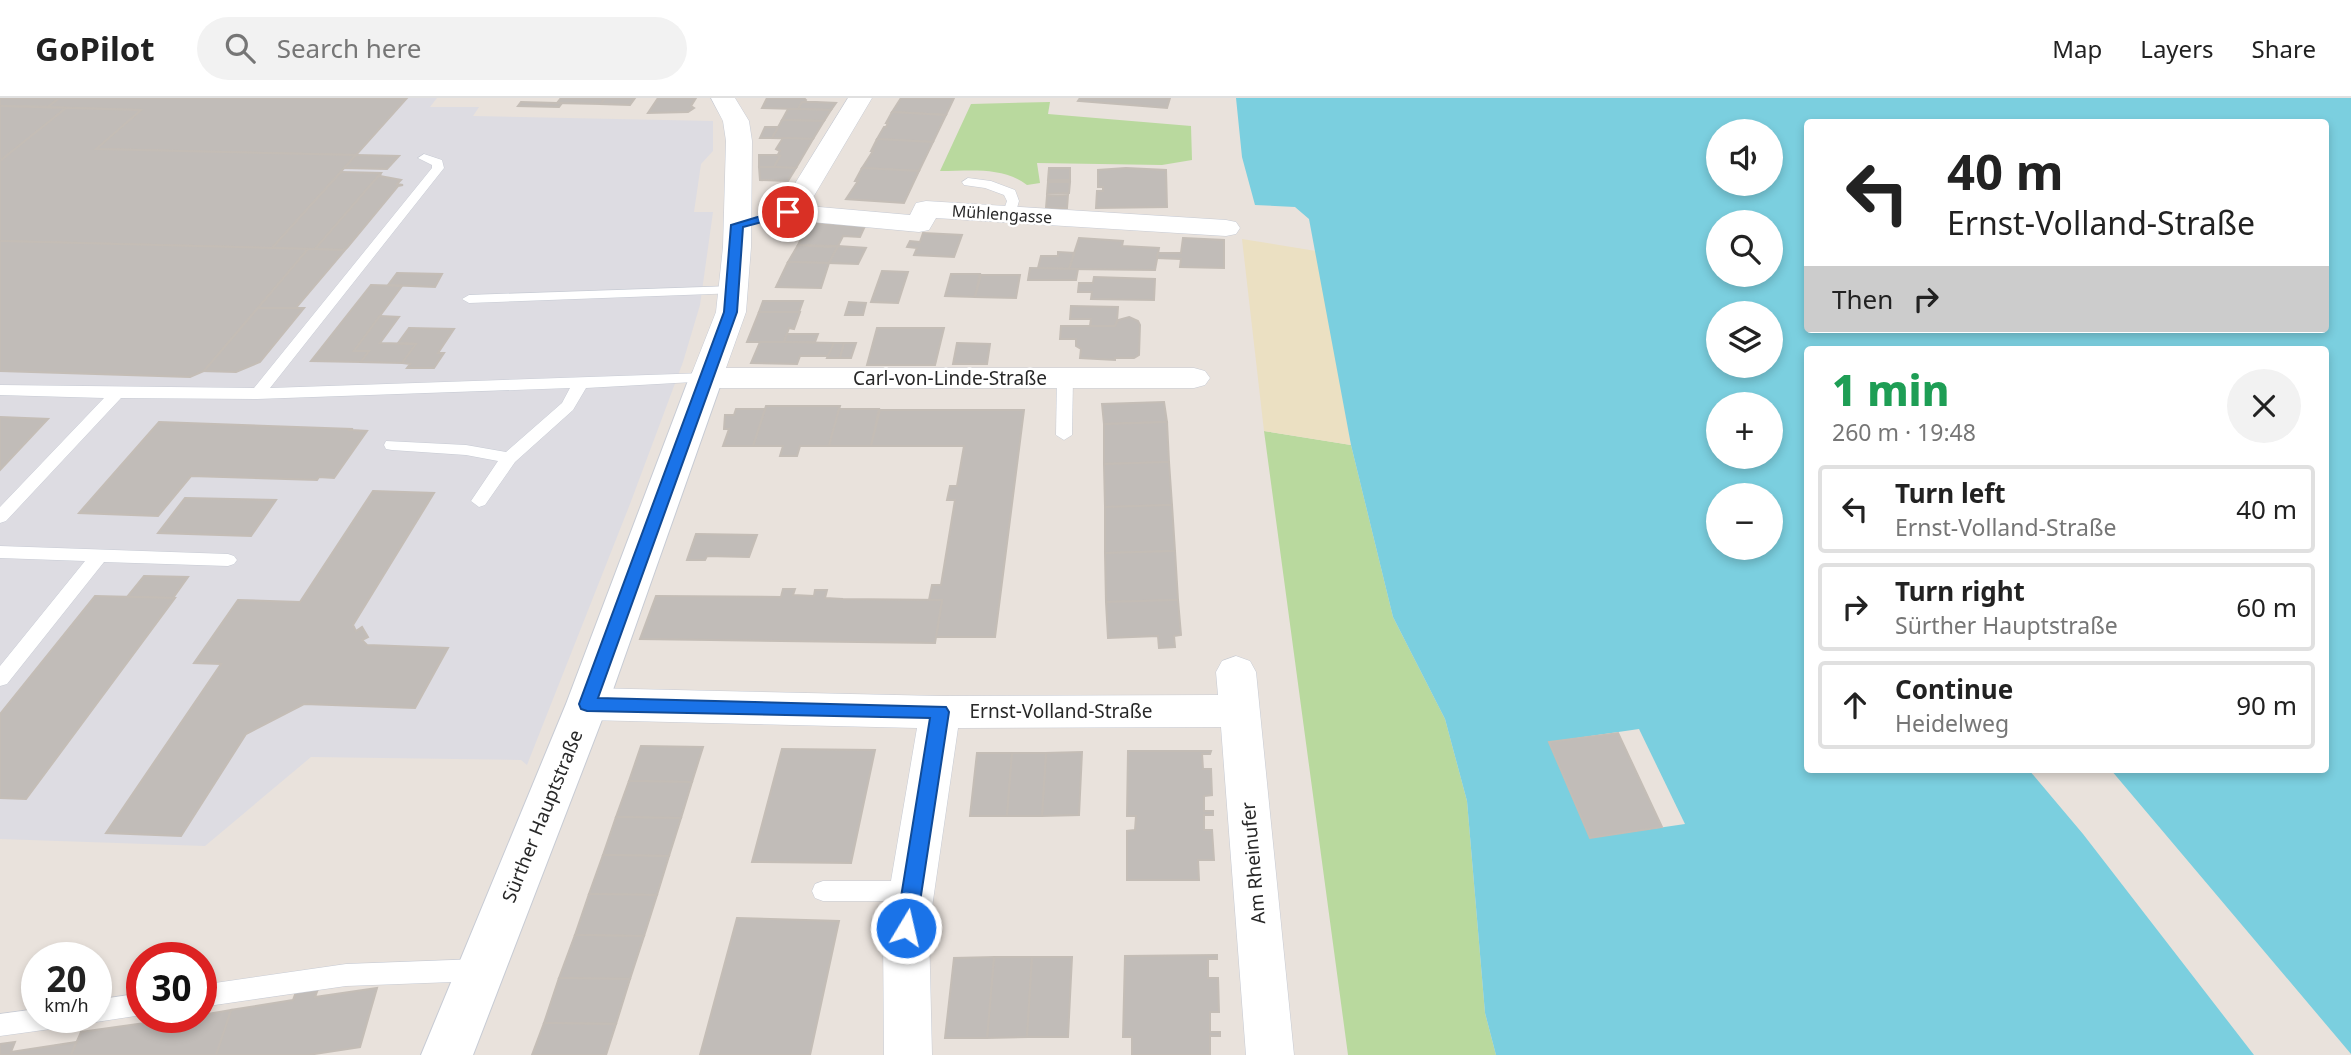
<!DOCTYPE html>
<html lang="en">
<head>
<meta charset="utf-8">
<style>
  body { margin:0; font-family:"Noto Sans",sans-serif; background:#f2f2f2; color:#222; height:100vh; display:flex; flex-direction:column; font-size:26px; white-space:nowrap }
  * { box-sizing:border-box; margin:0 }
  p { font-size:23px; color:#767676 }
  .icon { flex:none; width:38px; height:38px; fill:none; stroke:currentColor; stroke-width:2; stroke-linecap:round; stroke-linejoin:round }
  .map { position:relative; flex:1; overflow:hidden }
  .drawer { position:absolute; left:1804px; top:248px; width:525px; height:427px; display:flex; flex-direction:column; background:#fff; border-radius:7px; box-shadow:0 4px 10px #0003 }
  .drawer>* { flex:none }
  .hud { position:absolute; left:1804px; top:21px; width:525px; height:214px; border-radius:7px; box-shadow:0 4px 10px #0003; background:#fff; color:#222; overflow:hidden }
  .buttons { position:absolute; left:1706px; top:21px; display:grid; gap:14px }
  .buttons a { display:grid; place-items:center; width:77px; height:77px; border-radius:50%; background:#fff; box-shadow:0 4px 10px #0003; font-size:35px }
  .speed { position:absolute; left:21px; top:844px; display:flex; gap:14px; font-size:35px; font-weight:700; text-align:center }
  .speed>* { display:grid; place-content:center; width:91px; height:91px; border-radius:50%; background:#fff; box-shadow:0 4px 10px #0003; line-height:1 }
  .speed small { font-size:18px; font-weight:400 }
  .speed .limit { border:10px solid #d22; background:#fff; color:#111 }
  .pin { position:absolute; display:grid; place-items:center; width:60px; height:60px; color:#fff; margin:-30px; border:4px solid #fff; border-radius:50%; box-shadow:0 2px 7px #0007 }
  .me { position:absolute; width:77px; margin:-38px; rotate:9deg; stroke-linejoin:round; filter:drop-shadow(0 0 5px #0008) }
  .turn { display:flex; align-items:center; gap:24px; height:147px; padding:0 28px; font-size:32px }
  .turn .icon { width:91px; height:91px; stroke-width:2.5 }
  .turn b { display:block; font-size:49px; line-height:60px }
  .then { display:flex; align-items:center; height:66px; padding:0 28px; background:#0003; gap:14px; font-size:26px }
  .round { display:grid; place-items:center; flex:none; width:74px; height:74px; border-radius:37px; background:#f2f2f2 }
  .head { display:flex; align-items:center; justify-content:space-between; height:119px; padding:0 28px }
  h1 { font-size:42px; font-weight:800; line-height:52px; color:#1e9e55 }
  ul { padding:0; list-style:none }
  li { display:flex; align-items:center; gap:21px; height:88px; margin:0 14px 10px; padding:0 14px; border:4px solid #e0e0e0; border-radius:7px }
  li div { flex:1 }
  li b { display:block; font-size:26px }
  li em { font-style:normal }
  header { display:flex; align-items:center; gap:42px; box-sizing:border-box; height:98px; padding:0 35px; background:#fff; border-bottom:2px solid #e0e0e0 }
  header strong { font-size:33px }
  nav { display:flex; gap:38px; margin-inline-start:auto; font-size:24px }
  .search { width:490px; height:63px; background:#f2f2f2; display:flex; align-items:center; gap:18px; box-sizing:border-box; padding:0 24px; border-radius:38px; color:#767676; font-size:26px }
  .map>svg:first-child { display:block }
  .industrial { fill:#dddce2 }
  .green { fill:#b9d99e }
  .sand { fill:#ebe0c2 }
  .water { fill:#7bcfdf; fill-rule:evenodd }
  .pier { fill:#e9e2dc }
  .building { fill:#c1bcb8; stroke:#c4bdb6; stroke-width:2 }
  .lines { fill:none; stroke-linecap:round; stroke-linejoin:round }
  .service-casing { stroke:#c7cbd4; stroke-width:1 }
  .minor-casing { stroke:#c7cbd4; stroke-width:1 }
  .tertiary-casing { stroke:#c7cbd4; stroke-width:2 }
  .service { fill:#fff; fill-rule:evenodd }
  .minor { fill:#fff; fill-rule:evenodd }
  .tertiary { fill:#fff; fill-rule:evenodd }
  .route { fill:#1a73e8; stroke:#114b97; stroke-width:2 }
  .labels { text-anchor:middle; stroke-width:5; stroke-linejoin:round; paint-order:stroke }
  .far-street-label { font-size:16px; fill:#282828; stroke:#fff }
  .street-label { font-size:19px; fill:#282828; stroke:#fff }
</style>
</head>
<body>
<header>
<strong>GoPilot</strong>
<div class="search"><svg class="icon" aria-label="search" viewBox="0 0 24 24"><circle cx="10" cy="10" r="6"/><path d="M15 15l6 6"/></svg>Search here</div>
<nav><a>Map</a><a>Layers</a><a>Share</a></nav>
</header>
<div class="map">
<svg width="2351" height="957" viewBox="0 0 2351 957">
  <rect width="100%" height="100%" fill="#e9e2dc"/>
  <polygon class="industrial" points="0,0 437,0 430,9 479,9 473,18 713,23 713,53 701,66 694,114 713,114 700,207 683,264 630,406 527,667 521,662 311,659 205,748 0,741"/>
  <g class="green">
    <path d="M1050,4l-2,12 143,12 1,34 -30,5 -125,-2 3,20 -13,2c-25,-19 -57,-14 -87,-14l31,-67z"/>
    <polygon points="1264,333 1351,347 1393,519 1445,621 1467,703 1485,915 1496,957 1348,957"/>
  </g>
  <polygon class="sand" points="1242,141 1316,153 1351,347 1264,333"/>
  <path class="water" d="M1236,0h1115v956l-240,-284h215v-420h-518v420h221l54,64 171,221h-758l-11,-42 -18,-212 -22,-82 -52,-102 -42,-172 -42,-226 -14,-12 -40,-2 -13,-48zM1808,24h518v207h-518zM1718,33h53v53h-53zM1718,124h53v53h-53zM1718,215h53v53h-53zM1718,306h53v53h-53zM1718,397h53v53h-53z"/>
  <polygon class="pier" points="1639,631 1685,726 1590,740 1549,644"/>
  <g class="building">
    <polygon points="0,0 59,0 48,9 67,9 0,8"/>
    <polygon points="59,0 407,0 356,57 96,51 141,12 48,9"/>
    <polygon points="561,0 605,0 601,6 557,5"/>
    <polygon points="605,0 635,0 630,7 601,6"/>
    <polygon points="658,0 696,0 691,8 694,10 688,14 648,15"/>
    <polygon points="767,0 804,0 806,2 798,11 762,10"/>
    <polygon points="901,0 954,0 946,17 892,14"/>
    <polygon points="1080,0 1170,0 1167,10 1078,3"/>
    <polygon points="521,4 557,5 562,5 559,9 518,8"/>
    <polygon points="802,4 816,4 836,5 831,12 798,11"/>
    <polygon points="0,8 66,10 0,63"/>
    <polygon points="66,10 141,12 96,51 356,57 272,150 0,143 0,63"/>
    <polygon points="788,11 798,11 831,12 824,23 782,22"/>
    <polygon points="892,14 946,17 933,44 877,41 884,29 886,29 888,25 886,25"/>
    <polygon points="782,22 824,23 813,41 772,40"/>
    <polygon points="765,29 778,29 772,40 760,40"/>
    <polygon points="783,40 813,41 796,70 774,69 780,58 777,58 780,53 776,51"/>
    <polygon points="877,41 933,44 919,73 862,70 873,53 871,53"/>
    <polygon points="356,57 399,58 387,71 344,70"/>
    <polygon points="759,57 777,57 780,58 774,69 759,69"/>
    <polygon points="759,69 774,69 796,70 788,83 760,82"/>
    <polygon points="862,70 919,73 904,105 846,101 858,83 855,83"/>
    <polygon points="1049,70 1070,70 1070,82 1048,82"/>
    <polygon points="1126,70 1166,72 1167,109 1096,110 1097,93 1103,93 1103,89 1098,89 1098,72"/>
    <polygon points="341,74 381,75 315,151 272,150"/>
    <polygon points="381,75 380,78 401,82 397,86 403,87 398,88 347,150 342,152 315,151"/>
    <polygon points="1048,84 1070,84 1069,95 1047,96"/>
    <polygon points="1068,97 1067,110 1046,110 1047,98"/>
    <polygon points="809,125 865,128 860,139 843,138 838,148 798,147"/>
    <polygon points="923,135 962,137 954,159 914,157 917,150 907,149 910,143 920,144"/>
    <polygon points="1079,140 1123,143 1122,148 1159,150 1155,172 1069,171"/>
    <polygon points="1183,140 1224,142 1224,170 1180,169 1181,161 1157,160 1158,155 1181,155"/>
    <polygon points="0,143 272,150 308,151 204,273 190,279 0,273"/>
    <polygon points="798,147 829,149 838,148 829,165 788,164"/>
    <polygon points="838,148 866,150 858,166 829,165"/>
    <polygon points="308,151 345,152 295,211 258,210"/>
    <polygon points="1058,154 1074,155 1069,171 1038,170 1041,158 1058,158"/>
    <polygon points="788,164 829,165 821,190 776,189"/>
    <polygon points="1030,170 1078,171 1076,182 1028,182"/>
    <polygon points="882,173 908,174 898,205 871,204"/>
    <polygon points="397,175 442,176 435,189 388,187"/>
    <polygon points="951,176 980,176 975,199 945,198"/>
    <polygon points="981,177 1020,177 1016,200 975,199"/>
    <polygon points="1094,179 1155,181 1154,202 1091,201 1092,194 1078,194 1079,185 1093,185"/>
    <polygon points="371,187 402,188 354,253 369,253 361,264 311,263"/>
    <polygon points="763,203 803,203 799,214 759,214"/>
    <polygon points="849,204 866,205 863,217 845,217"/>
    <polygon points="1071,208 1118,209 1117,223 1115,228 1090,228 1091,221 1070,221"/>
    <polygon points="258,210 304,210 260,264 236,274 204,273"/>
    <polygon points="759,214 800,214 794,231 789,230 784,244 747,244"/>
    <polygon points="380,218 399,219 380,245 416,246 402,265 361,264 369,253 354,253"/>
    <polygon points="1129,219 1138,223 1140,227 1139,257 1134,260 1115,260 1115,262 1080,260 1081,251 1076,248 1076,241 1060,241 1061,228 1115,228 1118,222"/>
    <polygon points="409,230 454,231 438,255 444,255 434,270 407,270 410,266 402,265 416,246 398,245"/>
    <polygon points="877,230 944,230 935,267 867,267"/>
    <polygon points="787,236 818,236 815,244 784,244"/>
    <polygon points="760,244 784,244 834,245 829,258 800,258 797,266 751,265"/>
    <polygon points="834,245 844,245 840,260 827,260"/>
    <polygon points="844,245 856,245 851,260 840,260"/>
    <polygon points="957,245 990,246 987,266 953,266"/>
    <polygon points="1164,304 1167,324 1104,326 1102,306"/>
    <polygon points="766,308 840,308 829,348 800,348 797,358 780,358 783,348 753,348"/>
    <polygon points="736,311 765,311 753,348 723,348 729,331 724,331 725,317 734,317"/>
    <polygon points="839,311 879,311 871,348 829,348"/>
    <polygon points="880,312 1024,312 995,539 936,539 942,502 929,502 932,487 941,487 955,402 947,402 950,388 957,388 964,348 871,348"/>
    <polygon points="0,319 48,321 0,372"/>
    <polygon points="159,324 353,331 351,332 367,333 334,380 319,379 317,382 191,378 158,418 79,415"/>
    <polygon points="1167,324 1169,364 1104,366 1104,326"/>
    <polygon points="1169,364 1172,407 1105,409 1104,366"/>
    <polygon points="373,393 434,395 353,527 356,533 362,529 368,539 362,542 367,547 448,550 415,610 304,606 246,636 181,738 106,735 221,566 194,565 238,502 300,504"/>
    <polygon points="185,400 276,402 251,438 158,435"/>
    <polygon points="1172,407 1175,453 1105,455 1105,409"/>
    <polygon points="696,436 757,437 749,459 707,458 705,462 687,462"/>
    <polygon points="1175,453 1178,502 1106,504 1105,455"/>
    <polygon points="144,478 188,479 173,500 127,499"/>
    <polygon points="783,491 795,491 793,497 814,498 815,492 827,492 825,500 843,501 942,502 935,545 640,541 656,498 781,499"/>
    <polygon points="95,498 175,500 26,701 0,700 0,616"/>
    <polygon points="1178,502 1181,537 1174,538 1175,549 1159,550 1158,538 1108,540 1106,504"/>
    <polygon points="1618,635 1662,729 1590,740 1549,644"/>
    <polygon points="641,648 703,649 692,684 629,683"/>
    <polygon points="782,651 875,652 851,765 752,764"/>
    <polygon points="1128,653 1211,653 1210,656 1202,656 1203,671 1211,671 1212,697 1204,698 1204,713 1213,713 1213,717 1204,717 1204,732 1212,732 1214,762 1198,762 1199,782 1127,782 1127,733 1135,732 1136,718 1127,718"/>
    <polygon points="1082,654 1079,717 1042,718 1046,655"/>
    <polygon points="977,655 1012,655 1007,718 970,718"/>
    <polygon points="1012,655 1046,655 1042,718 1007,718"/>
    <polygon points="629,683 692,684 681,720 616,719"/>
    <polygon points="616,719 681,720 669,758 603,757"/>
    <polygon points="603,757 669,758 657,797 589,796"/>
    <polygon points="589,796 657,797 644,838 575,837"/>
    <polygon points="737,820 839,823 810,957 700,957"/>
    <polygon points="575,837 644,838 630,881 559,880"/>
    <polygon points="1217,857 1217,861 1208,861 1208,880 1218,880 1219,914 1210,914 1210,934 1220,934 1220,938 1210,938 1210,957 1132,957 1132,939 1123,939 1125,858"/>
    <polygon points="994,859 1032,859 1027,939 987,940"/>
    <polygon points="994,859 987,940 945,940 954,860"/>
    <polygon points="1032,859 1072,859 1068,939 1027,939"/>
    <polygon points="559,880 630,881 616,926 544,925"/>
    <polygon points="377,890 360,949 308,957 216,957 231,912 293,902 296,894 318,891 315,899"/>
    <polygon points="231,912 216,957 71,957 81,934 145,925 148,919 168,919 167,922 201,919 201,917"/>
    <polygon points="544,925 616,926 606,957 532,957"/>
    <polygon points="15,944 11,954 76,944 71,957 0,957 0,946"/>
  </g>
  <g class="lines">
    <g class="service-casing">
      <g id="service">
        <polygon points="424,56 442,62 444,70 270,290 706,275 714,280 711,283 586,290 573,312 515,364 485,407 479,409 471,403 498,363 466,357 392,352 386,351 384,347 386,343 466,347 506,354 562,305 570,290 257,301 121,300 6,423 0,425 0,409 104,300 0,297 0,287 254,290 432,70 432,67 418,60"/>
        <polygon points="968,80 991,83 1015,92 1019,103 1014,120 1004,120 1002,117 1007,103 1004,97 985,90 964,87 962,84"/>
        <polygon points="733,188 740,192 738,195 469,205 462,201 469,197"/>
        <polygon points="1065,275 1073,280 1072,337 1064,342 1056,337 1057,280"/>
        <polygon points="0,448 228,456 234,458 237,462 234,466 228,468 104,464 7,586 0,588 0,568 85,463 0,460"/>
        <polygon points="823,783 912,783 920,786 923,793 920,800 912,803 823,803 815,800 812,793 815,786"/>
        <polygon points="479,861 487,865 490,872 487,879 479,883 346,888 201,909 201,887 346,866"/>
        <polygon points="142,895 142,917 96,924 88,921 87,919 96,919 96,902"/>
        <polygon points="37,911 37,919 69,919 66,927 58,930 0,938 0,916"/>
      </g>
    </g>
    <g class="minor-casing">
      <g id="minor">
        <polygon points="711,0 735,0 749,23 752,43 751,149 746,214 726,270 1194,270 1205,273 1210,280 1205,287 1194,290 706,290 695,287 690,280 716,214 723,149 726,43 723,23"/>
        <path d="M848,0h24l-64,108 102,9 6,-12 10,-2 300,19 10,2 4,6 -4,6 -10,2 -290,-18 -7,12 -10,2 -129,-12 -21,6 -10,-2 -4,-6c7,-10 21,-9 31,-20z"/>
        <polygon points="1236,558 1250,563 1256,574 1294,957 1246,957 1221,629 958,630 929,830 932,957 884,957 883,830 917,630 587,622 573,617 567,606 573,595 587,590 940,598 1218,597 1216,574 1222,563"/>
      </g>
    </g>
    <g class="tertiary-casing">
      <polygon id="tertiary" points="706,269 718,272 723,280 608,606 473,957 421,957 566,606 689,280 694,272"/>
    </g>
    <use href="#service" class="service"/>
    <use href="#minor" class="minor"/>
    <use href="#tertiary" class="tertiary"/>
  </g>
  <polygon class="route" points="788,110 794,114 792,116 743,129 737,214 598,600 946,609 949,614 916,830 913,837 906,840 899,837 896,830 930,620 587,613 581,611 579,606 724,214 731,127"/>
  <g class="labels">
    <g class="far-street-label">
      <text transform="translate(1002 116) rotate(4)" y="6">Mühlengasse</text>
    </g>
    <g class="street-label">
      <text x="950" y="287">Carl-von-Linde-Straße</text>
      <text x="1061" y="620">Ernst-Volland-Straße</text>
      <text transform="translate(542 718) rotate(-68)" y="7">Sürther Hauptstraße</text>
      <text transform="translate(1253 765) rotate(-95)" y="7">Am Rheinufer</text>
    </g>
  </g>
</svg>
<div class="buttons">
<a><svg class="icon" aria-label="sound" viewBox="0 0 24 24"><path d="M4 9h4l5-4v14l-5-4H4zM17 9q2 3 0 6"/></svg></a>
<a><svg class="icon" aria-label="search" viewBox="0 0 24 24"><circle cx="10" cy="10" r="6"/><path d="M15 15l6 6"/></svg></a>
<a><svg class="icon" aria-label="layers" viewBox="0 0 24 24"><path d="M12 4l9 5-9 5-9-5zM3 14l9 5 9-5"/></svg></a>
<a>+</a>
<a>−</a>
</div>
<div class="speed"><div>20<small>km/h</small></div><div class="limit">30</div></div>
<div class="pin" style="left:788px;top:114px;background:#d93025"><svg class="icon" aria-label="arrive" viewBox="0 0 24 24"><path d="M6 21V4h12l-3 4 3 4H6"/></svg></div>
<svg class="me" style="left:906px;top:830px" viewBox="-20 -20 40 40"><circle r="17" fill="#1a73e8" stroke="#fff" stroke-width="3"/><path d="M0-11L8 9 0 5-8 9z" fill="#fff"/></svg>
<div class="hud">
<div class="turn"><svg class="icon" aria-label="left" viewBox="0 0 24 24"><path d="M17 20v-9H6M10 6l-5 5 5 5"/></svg><div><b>40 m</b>Ernst-Volland-Straße</div></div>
<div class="then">Then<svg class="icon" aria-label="right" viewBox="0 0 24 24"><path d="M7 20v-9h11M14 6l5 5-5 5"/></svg></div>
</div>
<section class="drawer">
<div class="head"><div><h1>1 min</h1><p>260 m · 19:48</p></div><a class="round"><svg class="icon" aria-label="close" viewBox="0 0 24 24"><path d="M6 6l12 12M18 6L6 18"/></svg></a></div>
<ul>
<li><svg class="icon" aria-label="left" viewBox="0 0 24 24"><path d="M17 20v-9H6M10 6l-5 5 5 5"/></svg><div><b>Turn left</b><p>Ernst-Volland-Straße</p></div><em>40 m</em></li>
<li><svg class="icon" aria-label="right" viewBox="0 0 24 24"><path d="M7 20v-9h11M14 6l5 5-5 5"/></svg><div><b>Turn right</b><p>Sürther Hauptstraße</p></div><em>60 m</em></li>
<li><svg class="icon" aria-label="ahead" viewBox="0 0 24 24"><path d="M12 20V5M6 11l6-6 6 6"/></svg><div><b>Continue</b><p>Heidelweg</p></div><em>90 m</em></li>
</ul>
</section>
</div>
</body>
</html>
